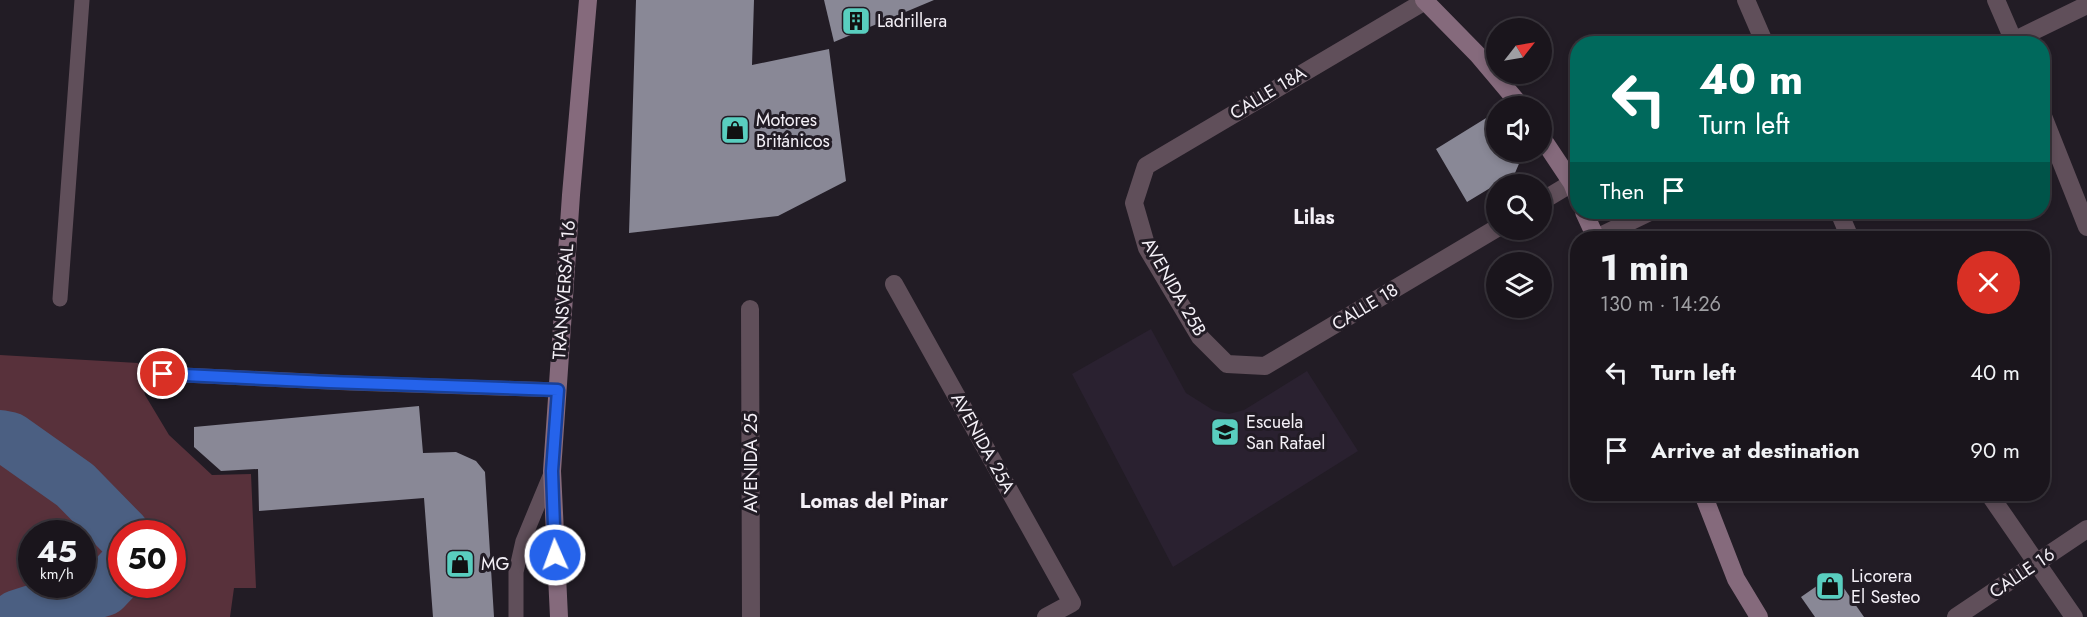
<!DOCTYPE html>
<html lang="en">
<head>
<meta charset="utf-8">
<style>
  body { margin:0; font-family:Jost,sans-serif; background:#231e25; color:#f1f3f6; height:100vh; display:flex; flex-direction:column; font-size:22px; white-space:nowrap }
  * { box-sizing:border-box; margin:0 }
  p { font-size:20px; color:#9f9fa3 }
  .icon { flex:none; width:33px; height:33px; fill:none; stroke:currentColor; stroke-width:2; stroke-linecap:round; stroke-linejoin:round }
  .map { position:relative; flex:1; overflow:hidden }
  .details { position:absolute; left:1570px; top:231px; width:480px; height:270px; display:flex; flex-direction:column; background:#1a151c; border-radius:24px; box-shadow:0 3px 9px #0003,0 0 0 2px #38343b }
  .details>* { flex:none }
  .hud { position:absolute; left:1570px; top:36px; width:480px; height:183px; border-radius:24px; box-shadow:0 3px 9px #0003,0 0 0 2px #38343b; background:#00695c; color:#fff; overflow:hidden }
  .needle { width:39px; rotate:59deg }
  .controls { position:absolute; left:1486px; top:18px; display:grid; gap:12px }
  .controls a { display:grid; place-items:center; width:66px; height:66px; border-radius:50%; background:#1a151c; box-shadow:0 3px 9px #0003,0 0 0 2px #38343b; font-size:30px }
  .speed { position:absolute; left:18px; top:520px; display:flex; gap:12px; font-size:30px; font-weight:700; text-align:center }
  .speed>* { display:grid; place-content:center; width:78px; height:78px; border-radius:50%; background:#1a151c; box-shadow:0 3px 9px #0003,0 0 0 2px #38343b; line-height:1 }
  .speed small { font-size:15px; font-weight:400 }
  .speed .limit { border:9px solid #d22; background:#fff; color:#111 }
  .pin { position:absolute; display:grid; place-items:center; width:51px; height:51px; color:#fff; margin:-26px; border:3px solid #fff; border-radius:50%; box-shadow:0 2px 6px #0007 }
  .me { position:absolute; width:66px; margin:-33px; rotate:358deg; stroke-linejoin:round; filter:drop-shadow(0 0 4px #0008) }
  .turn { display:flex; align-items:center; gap:21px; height:126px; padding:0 30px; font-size:27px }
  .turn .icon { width:78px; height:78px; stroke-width:2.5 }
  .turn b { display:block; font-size:42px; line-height:51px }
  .then { display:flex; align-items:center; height:57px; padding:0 30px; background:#0003; gap:12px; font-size:22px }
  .round { display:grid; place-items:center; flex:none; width:63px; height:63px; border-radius:32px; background:#231e25 }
  .head { display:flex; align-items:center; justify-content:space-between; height:102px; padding:0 30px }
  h1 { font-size:36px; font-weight:700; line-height:45px }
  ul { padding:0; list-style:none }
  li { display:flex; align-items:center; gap:18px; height:78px; padding:0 30px }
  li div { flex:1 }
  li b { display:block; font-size:22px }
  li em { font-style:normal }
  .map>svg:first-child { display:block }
  .built { fill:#2a2130 }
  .grass { fill:#58313b; fill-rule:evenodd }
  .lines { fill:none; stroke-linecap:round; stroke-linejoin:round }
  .river { stroke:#4b5f82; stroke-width:54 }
  .building { fill:#898896 }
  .lane { stroke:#604f5a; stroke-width:15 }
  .street { stroke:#604f5a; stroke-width:18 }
  .secondary { stroke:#856a7c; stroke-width:18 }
  .route-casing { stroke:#184099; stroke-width:15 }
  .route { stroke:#2563eb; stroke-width:10 }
  .labels { text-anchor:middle; stroke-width:6; stroke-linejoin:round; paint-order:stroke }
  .poi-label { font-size:18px; fill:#f4f0f7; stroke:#221c25; text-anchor:start }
  .street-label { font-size:18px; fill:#f4f0f7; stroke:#221c25 }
  .neighbourhood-label { font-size:20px; font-weight:bold; fill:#f4f0f7; stroke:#221c25 }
</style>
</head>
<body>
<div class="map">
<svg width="2087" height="617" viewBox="0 0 2087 617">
  <rect width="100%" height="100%" fill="#221c25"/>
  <polygon class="built" points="1151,329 1186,393 1213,410 1229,414 1244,410 1307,371 1358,451 1173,567 1072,374"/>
  <path class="grass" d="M0,355l138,8 7,32 24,40 43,40 39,-1 5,114h-22l-4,29h-230zM32,534h50v51h-50zM122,534h50v51h-50z"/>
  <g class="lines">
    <g class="river">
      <polyline points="0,437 10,439 75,485 123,534"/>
      <polyline points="17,617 104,589 122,570"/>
    </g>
  </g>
  <g class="building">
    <polygon points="636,0 754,0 752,65 829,49 846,181 778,216 629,233"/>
    <polygon points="824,0 934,0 834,42"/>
    <polygon points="1578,84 1578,106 1568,91"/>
    <polygon points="1491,115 1497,122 1497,152 1524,152 1515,173 1467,202 1436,149"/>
    <polygon points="419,406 423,453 456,452 476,461 485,472 494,617 433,617 424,498 259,511 258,469 221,471 194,447 194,427"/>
    <polygon points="1834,574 1864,617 1815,617 1801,597"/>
  </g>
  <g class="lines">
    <g class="lane">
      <polyline points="60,299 82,0"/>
      <polyline points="163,374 350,383 558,390"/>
      <polyline points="516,617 516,572 523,541 552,471"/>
    </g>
    <g class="street">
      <polyline points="1746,0 1765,44"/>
      <polyline points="1996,0 2015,44"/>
      <polyline points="1425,1 1146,166 1134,203 1147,248 1200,337 1227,364 1265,366 1497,228"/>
      <polyline points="2007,44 2087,5"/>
      <polyline points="2043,116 2087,227"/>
      <polyline points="1542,201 1572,183"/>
      <polyline points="1839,212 1850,238"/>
      <polyline points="1596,238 1650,212"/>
      <polyline points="894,284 1072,603 1046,617"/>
      <polyline points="750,309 751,617"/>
      <polyline points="1989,494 2074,617"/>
      <polyline points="1956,617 2087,529"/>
    </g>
    <g class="secondary">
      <polyline points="1424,0 1478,55 1521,106"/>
      <polyline points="1542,138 1572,183 1578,198"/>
      <polyline points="1584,212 1596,238"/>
      <polyline points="1703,494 1736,579 1759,617"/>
      <polyline points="559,617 552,471 571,195 588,0"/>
    </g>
  </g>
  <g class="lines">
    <g class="route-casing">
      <polyline id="route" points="163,374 329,382 558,390 552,471 555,555"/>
    </g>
    <use href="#route" class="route"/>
  </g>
  <defs>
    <g id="building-square" transform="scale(1.5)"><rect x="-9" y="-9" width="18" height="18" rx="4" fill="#59cebf" stroke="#221c25"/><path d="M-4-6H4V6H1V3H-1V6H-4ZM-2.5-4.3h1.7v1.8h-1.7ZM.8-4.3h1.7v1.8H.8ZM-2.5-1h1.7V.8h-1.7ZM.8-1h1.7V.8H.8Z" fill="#111"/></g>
    <g id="shop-square" transform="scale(1.5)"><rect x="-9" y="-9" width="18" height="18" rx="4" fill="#59cebf" stroke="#221c25"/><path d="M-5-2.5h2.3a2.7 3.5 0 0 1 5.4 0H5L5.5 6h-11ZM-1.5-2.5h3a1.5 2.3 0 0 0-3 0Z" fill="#111"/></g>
    <g id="school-square" transform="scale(1.5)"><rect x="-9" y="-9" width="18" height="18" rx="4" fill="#59cebf" stroke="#221c25"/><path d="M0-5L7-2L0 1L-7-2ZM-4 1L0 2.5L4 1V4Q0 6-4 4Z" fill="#111"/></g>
  </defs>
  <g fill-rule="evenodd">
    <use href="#building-square" x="856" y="21"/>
    <use href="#shop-square" x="735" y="130"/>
    <use href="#school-square" x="1225" y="432"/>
    <use href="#shop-square" x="460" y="564"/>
    <use href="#shop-square" x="1830" y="586"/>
  </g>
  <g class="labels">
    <g class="poi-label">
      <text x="877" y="27">Ladrillera</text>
      <text x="756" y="126">Motores<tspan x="756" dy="21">Británicos</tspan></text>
      <text x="1246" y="428">Escuela<tspan x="1246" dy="21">San Rafael</tspan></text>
      <text x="481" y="570">MG</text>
      <text x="1851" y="582">Licorera<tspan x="1851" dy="21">El Sesteo</tspan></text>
    </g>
    <g class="street-label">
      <text transform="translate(1268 93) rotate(-31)" y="6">CALLE 18A</text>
      <text transform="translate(1174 287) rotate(60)" y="6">AVENIDA 25B</text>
      <text transform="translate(564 290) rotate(-86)" y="6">TRANSVERSAL 16</text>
      <text transform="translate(1365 307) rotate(-31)" y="6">CALLE 18</text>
      <text transform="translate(983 443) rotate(61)" y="6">AVENIDA 25A</text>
      <text transform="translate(751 463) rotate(-90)" y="6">AVENIDA 25</text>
      <text transform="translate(2022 573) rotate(-34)" y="6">CALLE 16</text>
    </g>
    <g class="neighbourhood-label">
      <text x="1314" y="224">Lilas</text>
      <text x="874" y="508">Lomas del Pinar</text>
    </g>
  </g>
</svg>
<div class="controls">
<a><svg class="needle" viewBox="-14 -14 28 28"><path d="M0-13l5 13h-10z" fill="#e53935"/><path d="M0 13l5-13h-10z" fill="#9f9fa3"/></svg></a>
<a><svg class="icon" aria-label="sound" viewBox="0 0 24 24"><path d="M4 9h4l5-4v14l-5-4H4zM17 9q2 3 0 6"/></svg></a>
<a><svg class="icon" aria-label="search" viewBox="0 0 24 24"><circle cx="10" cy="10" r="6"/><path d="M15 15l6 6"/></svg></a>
<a><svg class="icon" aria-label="layers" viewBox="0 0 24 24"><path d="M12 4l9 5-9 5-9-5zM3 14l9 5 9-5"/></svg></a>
</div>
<div class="speed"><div>45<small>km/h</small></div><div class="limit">50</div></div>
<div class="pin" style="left:163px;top:374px;background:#d93025"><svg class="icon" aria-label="arrive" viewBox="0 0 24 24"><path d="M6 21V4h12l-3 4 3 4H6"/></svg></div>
<svg class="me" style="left:555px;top:555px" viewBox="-20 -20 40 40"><circle r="17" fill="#2563eb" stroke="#fff" stroke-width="3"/><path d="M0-11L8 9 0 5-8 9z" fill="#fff"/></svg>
<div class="hud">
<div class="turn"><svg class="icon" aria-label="left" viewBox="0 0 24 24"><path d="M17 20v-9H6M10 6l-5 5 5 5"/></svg><div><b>40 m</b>Turn left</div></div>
<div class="then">Then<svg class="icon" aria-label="arrive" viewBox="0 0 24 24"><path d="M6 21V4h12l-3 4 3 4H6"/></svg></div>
</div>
<section class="details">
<div class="head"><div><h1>1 min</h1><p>130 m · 14:26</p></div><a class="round" style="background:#d93025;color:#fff"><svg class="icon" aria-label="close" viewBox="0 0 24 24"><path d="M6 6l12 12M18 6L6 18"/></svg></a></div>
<ul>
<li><svg class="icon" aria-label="left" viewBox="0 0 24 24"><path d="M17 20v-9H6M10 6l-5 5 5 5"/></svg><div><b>Turn left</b></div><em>40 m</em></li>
<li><svg class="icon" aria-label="arrive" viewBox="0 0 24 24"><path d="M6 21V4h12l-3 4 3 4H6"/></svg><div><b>Arrive at destination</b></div><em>90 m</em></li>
</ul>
</section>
</div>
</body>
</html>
